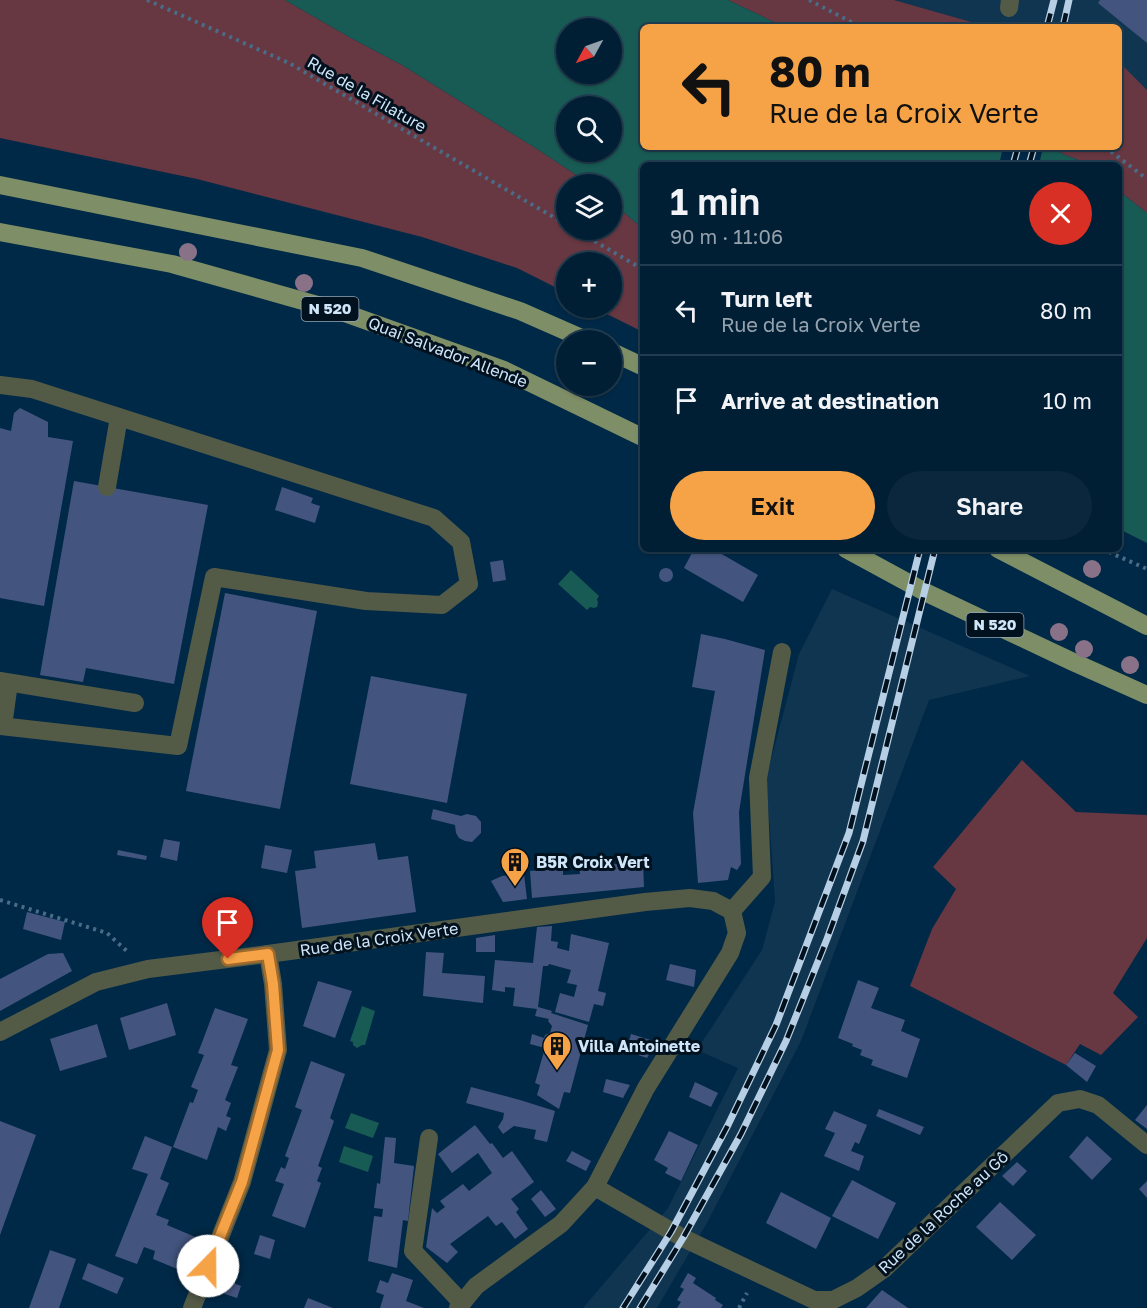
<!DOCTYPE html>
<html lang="en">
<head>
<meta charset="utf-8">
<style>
  body { margin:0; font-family:"Golos Text",sans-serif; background:#0a273d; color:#f1f3f6; height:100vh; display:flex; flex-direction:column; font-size:22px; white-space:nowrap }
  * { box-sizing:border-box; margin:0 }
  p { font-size:20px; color:#95a2ad }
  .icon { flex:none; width:33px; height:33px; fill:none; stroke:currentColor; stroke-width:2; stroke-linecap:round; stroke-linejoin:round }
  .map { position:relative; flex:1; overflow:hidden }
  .side { position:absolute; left:640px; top:162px; width:482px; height:390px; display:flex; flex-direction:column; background:#001f35; border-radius:9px; box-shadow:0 2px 4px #0004,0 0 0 2px #223d50 }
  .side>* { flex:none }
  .banner { position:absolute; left:640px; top:24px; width:482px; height:126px; border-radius:9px; box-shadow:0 2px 4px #0004,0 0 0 2px #223d50; background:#f5a346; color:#111; overflow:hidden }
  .needle { width:39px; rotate:230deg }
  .controls { position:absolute; left:556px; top:18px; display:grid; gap:12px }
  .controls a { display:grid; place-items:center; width:66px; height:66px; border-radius:50%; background:#001f35; box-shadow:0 2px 4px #0004,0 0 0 2px #223d50; font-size:30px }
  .pin { position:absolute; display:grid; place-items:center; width:51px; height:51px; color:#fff; margin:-62px -26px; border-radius:50% 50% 50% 0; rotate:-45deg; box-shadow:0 0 6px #0007 }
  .pin .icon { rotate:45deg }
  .me { position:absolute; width:66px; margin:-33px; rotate:22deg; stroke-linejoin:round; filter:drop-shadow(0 0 4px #0008) }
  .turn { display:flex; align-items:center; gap:21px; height:126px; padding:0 30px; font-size:27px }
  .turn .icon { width:78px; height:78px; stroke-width:2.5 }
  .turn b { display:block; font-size:42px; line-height:51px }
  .round { display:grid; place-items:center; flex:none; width:63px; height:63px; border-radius:32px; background:#0a273d }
  .headline { display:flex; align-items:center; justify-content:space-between; height:102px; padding:0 30px }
  h1 { font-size:36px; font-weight:600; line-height:45px }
  .button { display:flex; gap:12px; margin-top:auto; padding:12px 30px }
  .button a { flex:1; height:69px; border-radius:36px; background:#f5a346; color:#111; font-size:24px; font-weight:600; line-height:69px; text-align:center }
  .button a+a { background:#0a273d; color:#f1f3f6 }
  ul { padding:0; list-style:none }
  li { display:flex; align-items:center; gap:18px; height:90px; padding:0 30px; border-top:2px solid #223d50 }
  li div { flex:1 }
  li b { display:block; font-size:22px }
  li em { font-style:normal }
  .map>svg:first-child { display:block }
  .built { fill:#103551 }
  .green { fill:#673742 }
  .water { fill:#185b54; fill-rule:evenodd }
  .pier { fill:#002947 }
  .building { fill:#43557f }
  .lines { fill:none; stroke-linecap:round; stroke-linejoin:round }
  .path { stroke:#4a6c86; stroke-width:4; stroke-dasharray:3 4.5; stroke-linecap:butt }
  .minor { stroke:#535b47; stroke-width:18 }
  .major { stroke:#7e8e66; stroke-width:18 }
  .rail-casing { stroke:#b7cfe5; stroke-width:7 }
  .rail { stroke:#02111e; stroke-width:4.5; stroke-dasharray:14; stroke-linecap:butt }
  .tree { fill:#897288 }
  .route-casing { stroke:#9f6a2e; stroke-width:15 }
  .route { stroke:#f5a346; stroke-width:10 }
  .labels { text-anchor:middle; stroke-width:6; stroke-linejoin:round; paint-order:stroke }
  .shield { fill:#02111e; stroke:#92a5b7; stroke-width:1.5 }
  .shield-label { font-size:15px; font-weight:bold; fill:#cfe5f9 }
  .street-label { font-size:16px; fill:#cfe5f9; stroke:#02111e }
  .poi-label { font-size:16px; font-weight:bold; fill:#cfe5f9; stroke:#02111e; text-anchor:start }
</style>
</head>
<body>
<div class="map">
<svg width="1147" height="1308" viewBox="0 0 1147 1308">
  <rect width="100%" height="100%" fill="#002947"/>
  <g class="built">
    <polygon points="894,0 1147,0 1147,90 1121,65 1119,64 1119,27 989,27"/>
    <polygon points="832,589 1030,676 929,700 801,1041 708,1221 657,1308 583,1308 668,1208 738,1068 697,1050 762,950 775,902 772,857 766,779 799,654"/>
  </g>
  <g class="green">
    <polygon points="0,0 285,0 351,38 402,65 537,149 590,184 567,184 567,230 612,230 612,202 643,229 643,332 595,308 612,308 612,262 567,262 567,293 517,268 422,237 197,179 0,138"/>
    <polygon points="728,0 894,0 989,27 784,27"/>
    <polygon points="1119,64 1121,64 1147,90 1147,213 1119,191 1119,165 1088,165 1084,162 1065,155 1050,147 1119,147"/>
    <polygon points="1022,760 1076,812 1147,815 1147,938 1113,993 1138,1017 1101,1055 1080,1044 1066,1065 910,986 932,929 956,889 933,867"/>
  </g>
  <g class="water">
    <path d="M285,0h443l56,27h-140v120h406l15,8 19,7 4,3h-444l-1,64 -31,-27v-18h-22l-53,-35 -135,-84 -51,-27zM567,28h45v46h-45zM567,106h45v46h-45z"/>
    <polygon points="1119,191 1147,213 1147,543 1119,529"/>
    <polygon points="571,570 599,596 597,599 598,603 597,607 594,608 590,607 587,610 558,584"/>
    <polygon points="362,1006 375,1011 365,1045 362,1045 357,1048 353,1045 353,1042 350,1041"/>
    <polygon points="351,1113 379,1123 373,1138 345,1128"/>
    <polygon points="344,1146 373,1156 368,1172 339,1162"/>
  </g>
  <polygon class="pier" points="1003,147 1043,147 1039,165 999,165"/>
  <g class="building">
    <polygon points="1100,0 1147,0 1147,43 1098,3"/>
    <polygon points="20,408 48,422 48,437 73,441 44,606 0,598 0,428 11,431 14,413"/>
    <polygon points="74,481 208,505 174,684 86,668 83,682 40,675"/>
    <polygon points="282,487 313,498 311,503 320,506 315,523 275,510"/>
    <polygon points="694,549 713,549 758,575 743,602 684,568"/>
    <polygon points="503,560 506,580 493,582 490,562"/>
    <circle cx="666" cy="575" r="7"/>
    <polygon points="225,593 317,611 280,809 186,791"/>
    <polygon points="701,634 725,639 765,650 739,812 741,864 737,870 731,867 728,880 698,883 693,813 715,691 692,687"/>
    <polygon points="371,676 467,694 447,803 350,784"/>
    <polygon points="433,809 461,816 467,814 476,816 481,822 481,833 472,842 465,841 459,838 456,833 455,825 431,819"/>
    <polygon points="164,839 180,842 177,861 160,857"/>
    <polygon points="375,843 378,860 408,856 416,912 302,928 295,871 316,868 314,851"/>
    <polygon points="265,845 292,850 287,873 261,868"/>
    <polygon points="118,850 147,856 146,860 117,855"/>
    <polygon points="643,862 644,887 532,898 530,871 563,868 563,875 580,874 579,867"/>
    <polygon points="524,874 527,899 503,902 491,881 502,876"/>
    <polygon points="27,912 65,922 61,940 23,929"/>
    <polygon points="552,926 551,941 558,942 557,948 569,951 571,934 609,943 598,991 606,993 603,1006 594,1004 589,1022 555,1012 560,993 574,997 577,985 567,983 571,970 549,964 548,966 543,966 538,1007 552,1011 551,1013 588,1025 570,1093 564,1092 559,1109 537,1095 540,1085 535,1083 545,1048 530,1044 532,1034 544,1038 545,1035 550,1033 552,1026 548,1021 549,1019 535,1016 537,1009 513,1006 515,988 505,987 505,992 492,990 495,960 533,963 537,927"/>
    <polygon points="495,935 495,952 476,952 476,938"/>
    <polygon points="426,952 444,953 442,973 485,976 483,1003 423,996"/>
    <polygon points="63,953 72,971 0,1011 0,979 48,954"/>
    <polygon points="670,964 696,970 694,987 666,980"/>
    <polygon points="858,980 879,988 871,1008 905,1020 901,1031 920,1039 907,1078 871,1065 873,1060 860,1055 862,1050 852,1046 853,1044 838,1038"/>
    <polygon points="318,981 352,991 335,1038 303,1026"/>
    <polygon points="167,1003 176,1035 129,1050 120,1018"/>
    <polygon points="215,1008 248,1019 231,1065 238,1067 225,1100 231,1103 226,1116 231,1118 226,1131 218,1127 207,1160 173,1147 190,1102 193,1103 198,1090 191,1087 204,1055 198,1053"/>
    <polygon points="97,1024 107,1057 60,1071 50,1039"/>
    <polygon points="631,1034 657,1042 647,1058 626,1051"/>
    <polygon points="1075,1053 1096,1066 1087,1082 1066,1065"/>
    <polygon points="311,1061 345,1074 330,1118 334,1121 318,1166 322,1168 317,1181 321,1183 305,1228 272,1216 284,1184 275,1181 281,1167 285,1169 289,1158 285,1156 302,1110 295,1107"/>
    <polygon points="606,1079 630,1085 623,1098 603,1092"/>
    <polygon points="695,1082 718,1093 711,1107 689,1097"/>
    <polygon points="471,1087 520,1100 555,1111 547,1142 534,1139 536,1130 514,1126 503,1134 498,1127 503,1119 504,1113 466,1103"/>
    <polygon points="1147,1105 1147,1129 1135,1120"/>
    <polygon points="879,1109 924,1127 920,1135 876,1116"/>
    <polygon points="834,1111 867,1125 859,1144 855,1142 851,1151 864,1156 859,1171 824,1156 835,1133 825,1129"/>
    <polygon points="0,1121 36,1135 0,1235"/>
    <polygon points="475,1125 490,1144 492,1143 503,1158 512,1151 534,1182 511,1199 519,1209 516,1212 528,1229 515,1239 502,1222 496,1226 488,1216 450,1244 458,1252 447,1263 426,1247 432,1208 437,1213 445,1207 440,1201 463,1184 469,1191 492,1173 478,1153 452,1173 438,1154"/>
    <polygon points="669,1131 698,1145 681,1181 665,1173 668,1168 654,1160"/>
    <polygon points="145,1136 172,1147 160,1179 169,1183 156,1215 169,1220 167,1225 200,1239 187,1273 153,1259 155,1251 144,1247 137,1264 115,1256 148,1174 132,1169"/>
    <polygon points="1087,1136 1112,1159 1092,1180 1069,1157"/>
    <polygon points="385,1137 396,1138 394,1163 414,1166 408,1221 403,1220 397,1268 368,1261 374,1216 382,1217 383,1209 374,1208 377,1183 380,1184"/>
    <polygon points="572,1151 591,1161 586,1171 566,1161"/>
    <polygon points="1017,1162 1027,1171 1013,1186 1002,1176"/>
    <polygon points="852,1180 896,1203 878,1239 832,1216"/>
    <polygon points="1147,1181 1147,1198 1139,1189"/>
    <polygon points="541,1190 556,1209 545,1217 531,1199"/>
    <polygon points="781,1192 831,1218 816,1249 766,1223"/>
    <polygon points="1000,1202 1036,1235 1012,1260 976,1227"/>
    <polygon points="260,1235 275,1240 270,1259 254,1254"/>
    <polygon points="50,1250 76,1259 59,1308 29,1308"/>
    <polygon points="88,1263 124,1278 117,1294 82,1279"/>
    <polygon points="392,1273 413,1280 406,1301 424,1308 380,1308 384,1295 376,1292 380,1280 388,1283"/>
    <polygon points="688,1273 696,1278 693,1283 716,1298 715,1300 723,1305 721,1308 677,1308 681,1302 677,1300 684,1289 680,1287"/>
    <polygon points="226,1280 241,1286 237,1298 222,1293"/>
    <polygon points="882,1290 908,1308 866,1308"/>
    <polygon points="308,1298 333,1308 304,1308"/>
  </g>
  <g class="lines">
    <g class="path">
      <polyline points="147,0 289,63 567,225"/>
      <polyline points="809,0 861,27"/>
      <polyline points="1105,147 1147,179"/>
      <polyline points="575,230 644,270"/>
      <polyline points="1102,549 1147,569"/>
      <polyline points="0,900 107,933 128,952"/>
      <polyline points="739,1308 747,1293"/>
    </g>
    <g class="minor">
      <polyline points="1009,8 1010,0"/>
      <polyline points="0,385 32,389 434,518 461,542 469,584 442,605 366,601 214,577 178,746 0,726"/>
      <polyline points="107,487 119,417"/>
      <polyline points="0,681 135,703"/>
      <polyline points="3,726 9,683"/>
      <polyline points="732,911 762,877 758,778 782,652"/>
      <polyline points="0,1032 96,982 148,969 268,954 645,902 690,898 713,901 732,911"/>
      <polyline points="429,1138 413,1251 462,1303"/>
      <polyline points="595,1187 683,1238 814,1300 833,1300 857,1288 884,1269 1058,1103 1080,1099 1098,1105 1147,1145"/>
      <polyline points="192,1308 242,1182 278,1050 273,984 268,954"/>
      <polyline points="458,1308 476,1286 561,1224 595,1187 646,1088 730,953 737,933 732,911"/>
    </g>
    <g class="major">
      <polyline points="0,185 362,258 520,311 586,340"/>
      <polyline points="0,232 172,264 342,312 504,370 644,438"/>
      <polyline points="612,352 644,367"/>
      <polyline points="846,549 927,593 1071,661 1147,695"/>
      <polyline points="998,549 1147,626"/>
    </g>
    <g class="rail-casing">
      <g id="rail">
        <polyline points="1047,27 1054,0"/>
        <polyline points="1063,27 1069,0"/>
        <polyline points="1013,165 1018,147"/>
        <polyline points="1029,165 1034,147"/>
        <polyline points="623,1308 671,1232 728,1125 776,1025 849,833 920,549"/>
        <polyline points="640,1308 683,1238 741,1134 786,1041 827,939 863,841 935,549"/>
      </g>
    </g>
    <use href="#rail" class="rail"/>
  </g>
  <g class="tree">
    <circle cx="188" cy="252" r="9"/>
    <circle cx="304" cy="283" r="9"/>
    <circle cx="1092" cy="569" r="9"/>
    <circle cx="1059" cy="632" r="9"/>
    <circle cx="1084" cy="649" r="9"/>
    <circle cx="1130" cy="665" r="9"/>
  </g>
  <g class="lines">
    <g class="route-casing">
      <polyline id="route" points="208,1266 242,1182 278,1050 273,984 268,954 228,959"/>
    </g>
    <use href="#route" class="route"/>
  </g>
  <defs>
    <g id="building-pin" transform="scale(1.5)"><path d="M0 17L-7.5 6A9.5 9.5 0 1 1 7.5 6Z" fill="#f5a346" stroke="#02111e"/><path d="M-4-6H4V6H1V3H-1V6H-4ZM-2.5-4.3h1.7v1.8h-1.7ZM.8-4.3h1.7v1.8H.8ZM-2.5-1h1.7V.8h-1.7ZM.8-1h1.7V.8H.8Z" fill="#111"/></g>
  </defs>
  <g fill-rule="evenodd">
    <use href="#building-pin" x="515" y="862"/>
    <use href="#building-pin" x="557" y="1046"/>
  </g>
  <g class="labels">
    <g class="shield">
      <rect x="301.5" y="297" width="57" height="24" rx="4.5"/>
      <rect x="966.5" y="613" width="57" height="24" rx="4.5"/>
    </g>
    <g class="shield-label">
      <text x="330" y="314">N 520</text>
      <text x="995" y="630">N 520</text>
    </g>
    <g class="street-label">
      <text transform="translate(367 94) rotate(30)" y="6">Rue de la Filature</text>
      <text transform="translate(448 352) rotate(21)" y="6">Quai Salvador Allende</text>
      <text transform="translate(379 939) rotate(-8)" y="6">Rue de la Croix Verte</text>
      <text transform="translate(943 1212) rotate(-43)" y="6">Rue de la Roche au Gô</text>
    </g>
    <g class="poi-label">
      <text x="536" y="868">B5R Croix Vert</text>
      <text x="578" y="1052">Villa Antoinette</text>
    </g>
  </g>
</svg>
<div class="controls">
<a><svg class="needle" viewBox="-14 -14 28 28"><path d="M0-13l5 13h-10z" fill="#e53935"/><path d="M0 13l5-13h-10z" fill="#95a2ad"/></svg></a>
<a><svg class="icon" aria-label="search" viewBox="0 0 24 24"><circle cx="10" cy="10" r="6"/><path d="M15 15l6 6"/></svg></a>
<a><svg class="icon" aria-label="layers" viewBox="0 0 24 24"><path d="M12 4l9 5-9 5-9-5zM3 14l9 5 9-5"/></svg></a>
<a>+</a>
<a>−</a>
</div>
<div class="pin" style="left:228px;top:959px;background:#d93025"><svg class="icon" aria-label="arrive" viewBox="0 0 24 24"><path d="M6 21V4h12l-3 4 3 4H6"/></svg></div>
<svg class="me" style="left:208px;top:1266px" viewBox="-20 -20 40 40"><circle r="19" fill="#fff"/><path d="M0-13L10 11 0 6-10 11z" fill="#f5a346"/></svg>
<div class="banner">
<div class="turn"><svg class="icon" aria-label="left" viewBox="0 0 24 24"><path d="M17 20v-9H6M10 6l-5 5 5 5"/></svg><div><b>80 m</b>Rue de la Croix Verte</div></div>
</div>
<section class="side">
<div class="headline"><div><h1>1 min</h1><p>90 m · 11:06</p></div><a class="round" style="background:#d93025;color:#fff"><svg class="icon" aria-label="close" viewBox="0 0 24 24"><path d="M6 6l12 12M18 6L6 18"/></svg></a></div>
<ul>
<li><svg class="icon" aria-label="left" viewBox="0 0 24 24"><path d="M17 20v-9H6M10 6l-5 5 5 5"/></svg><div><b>Turn left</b><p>Rue de la Croix Verte</p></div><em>80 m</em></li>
<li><svg class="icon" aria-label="arrive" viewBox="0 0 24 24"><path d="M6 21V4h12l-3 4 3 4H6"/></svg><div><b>Arrive at destination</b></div><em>10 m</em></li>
</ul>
<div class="button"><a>Exit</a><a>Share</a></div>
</section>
</div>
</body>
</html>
